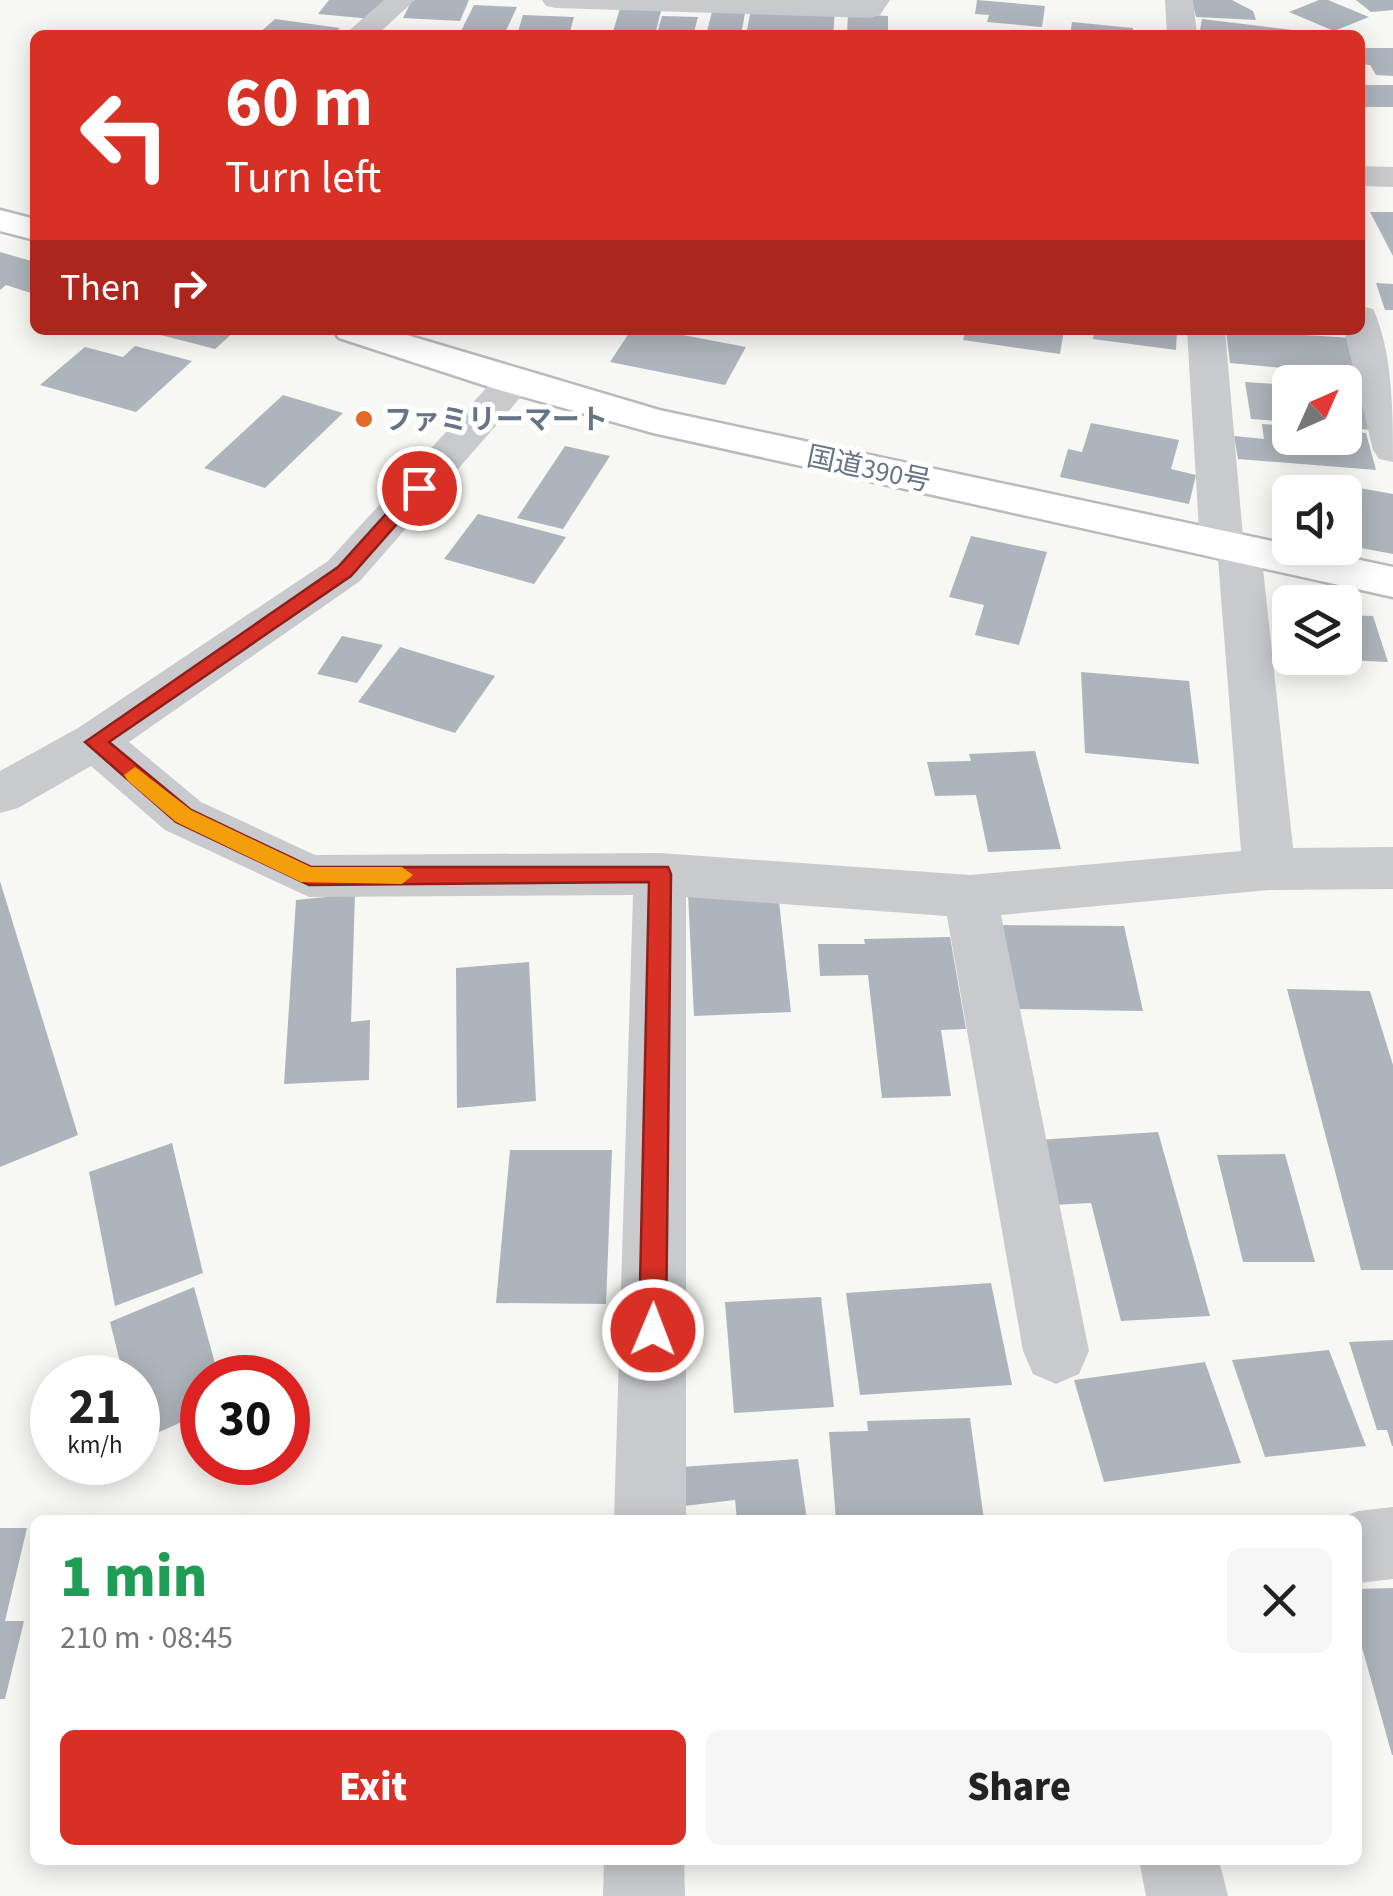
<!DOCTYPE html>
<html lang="en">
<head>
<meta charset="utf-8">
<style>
  body { margin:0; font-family:"Source Sans 3","Noto Sans JP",sans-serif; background:#f6f6f6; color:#222; height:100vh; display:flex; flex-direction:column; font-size:38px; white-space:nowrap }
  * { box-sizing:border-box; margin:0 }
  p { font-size:32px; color:#767676 }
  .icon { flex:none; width:55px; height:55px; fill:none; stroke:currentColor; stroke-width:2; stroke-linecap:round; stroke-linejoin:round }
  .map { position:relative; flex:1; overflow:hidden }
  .drawer { position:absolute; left:30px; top:1515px; width:1332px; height:350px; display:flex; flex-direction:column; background:#fff; border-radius:15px; box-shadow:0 5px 25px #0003 }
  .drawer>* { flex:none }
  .hud { position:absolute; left:30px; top:30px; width:1335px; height:305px; border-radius:15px; box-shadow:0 5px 25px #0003; background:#d93025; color:#fff; overflow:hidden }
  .needle { width:65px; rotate:45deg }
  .controls { position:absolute; left:1272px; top:365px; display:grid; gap:20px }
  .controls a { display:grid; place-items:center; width:90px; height:90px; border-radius:15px; background:#fff; box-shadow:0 5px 25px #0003; font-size:50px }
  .speed { position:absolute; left:30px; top:1355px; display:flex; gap:20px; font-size:50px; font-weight:700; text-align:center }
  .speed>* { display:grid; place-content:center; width:130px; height:130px; border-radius:50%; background:#fff; box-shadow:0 5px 25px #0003; line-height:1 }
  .speed small { font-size:25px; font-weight:400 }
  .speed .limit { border:15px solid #d22; background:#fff; color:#111 }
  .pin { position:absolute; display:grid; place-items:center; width:85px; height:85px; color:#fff; margin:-42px; border:5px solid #fff; border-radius:50%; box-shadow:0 2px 10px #0007 }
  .me { position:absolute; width:110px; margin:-55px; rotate:1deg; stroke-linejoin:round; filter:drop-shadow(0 0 8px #0008) }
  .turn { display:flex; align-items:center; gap:35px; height:210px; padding:0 30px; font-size:45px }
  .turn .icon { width:130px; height:130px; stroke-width:2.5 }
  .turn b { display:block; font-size:70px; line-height:85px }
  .then { display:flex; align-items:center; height:95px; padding:0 30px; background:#0003; gap:20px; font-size:38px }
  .round { display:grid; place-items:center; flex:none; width:105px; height:105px; border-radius:15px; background:#f6f6f6 }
  .summary { display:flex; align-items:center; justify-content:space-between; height:170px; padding:0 30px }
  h1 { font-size:60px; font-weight:800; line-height:75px; color:#1e9e55 }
  .action { display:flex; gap:20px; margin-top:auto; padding:20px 30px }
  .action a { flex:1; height:115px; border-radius:15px; background:#d93025; color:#fff; font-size:40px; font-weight:800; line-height:115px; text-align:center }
  .action a+a { background:#f6f6f6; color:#222 }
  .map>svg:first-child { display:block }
  .building { fill:#aeb4bb }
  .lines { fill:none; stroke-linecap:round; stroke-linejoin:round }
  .highway-casing { stroke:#b8babe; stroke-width:5 }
  .minor { fill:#c8cace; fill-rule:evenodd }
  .highway { fill:#fff; fill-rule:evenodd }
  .route { fill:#d93025; stroke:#8d1f18; stroke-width:2.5 }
  .slow { fill:#f59e0b }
  .poi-dot { fill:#e46a28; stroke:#fff; stroke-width:4 }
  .labels { text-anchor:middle; stroke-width:10; stroke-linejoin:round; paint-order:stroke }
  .far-poi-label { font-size:28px; font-weight:bold; fill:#667486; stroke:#fff; text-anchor:start }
  .far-street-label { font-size:28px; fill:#667486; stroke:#fff }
</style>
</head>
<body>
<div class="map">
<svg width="1393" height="1896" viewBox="0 0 1393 1896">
  <rect width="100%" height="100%" fill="#f7f7f4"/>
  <g class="building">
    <polygon points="329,0 386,0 372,19 318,14"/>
    <polygon points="412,0 469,0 460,21 403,18"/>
    <polygon points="977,0 1045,6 1042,27 987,22 989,15 975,14"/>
    <polygon points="1192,0 1232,0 1253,11 1256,20 1196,17"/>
    <polygon points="1319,0 1328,0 1369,17 1334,31 1289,12"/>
    <polygon points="1356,0 1393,0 1393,10 1371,12"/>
    <polygon points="474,5 517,7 504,35 459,35"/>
    <polygon points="621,5 662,7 655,35 612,35"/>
    <polygon points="751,9 835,12 833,35 746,35"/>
    <polygon points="712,12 745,13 741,35 706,35"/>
    <polygon points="848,14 888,16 888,35 847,35"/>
    <polygon points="523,15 574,17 569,35 517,35"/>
    <polygon points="662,16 698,17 694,32 658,30"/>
    <polygon points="275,19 340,28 333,35 257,35"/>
    <polygon points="1202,19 1301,31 1312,34 1199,35"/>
    <polygon points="1072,22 1133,28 1133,35 1070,35"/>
    <polygon points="1362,48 1393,48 1393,76 1376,75 1370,65 1360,64"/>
    <rect x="1360" y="85" width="33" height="22"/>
    <polygon points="1370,212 1393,212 1393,256"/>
    <polygon points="0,252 35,262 35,290 31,293 6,285 0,290"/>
    <polygon points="1376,283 1393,284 1393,310 1385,310"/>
    <polygon points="162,330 231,330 235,331 215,349 157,334"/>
    <polygon points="631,330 656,330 746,347 725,385 610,362"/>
    <polygon points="966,330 1064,330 1060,354 963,340"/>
    <polygon points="1094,330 1177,330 1176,350 1093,339"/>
    <polygon points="1226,330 1352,338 1360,375 1230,363"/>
    <polygon points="135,346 192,361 136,412 40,385 85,347 123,357"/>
    <polygon points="1345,380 1360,381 1372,430 1345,428"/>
    <polygon points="1245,382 1290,385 1290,422 1251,419"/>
    <polygon points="283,395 343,413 265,488 204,468"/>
    <polygon points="1091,423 1179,440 1171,469 1196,475 1189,504 1060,477 1068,449 1082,452"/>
    <polygon points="1262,424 1290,426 1290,438 1345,438 1345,431 1366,433 1376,470 1238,459 1234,436 1264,439"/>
    <polygon points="565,446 610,456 563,529 517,518"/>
    <polygon points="1304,478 1393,494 1393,554 1345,545 1345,492 1303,492"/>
    <polygon points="478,514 566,537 534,584 444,559"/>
    <polygon points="971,536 1047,552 1019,645 975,635 984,605 949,597"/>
    <polygon points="1345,615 1373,616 1388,662 1347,660"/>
    <polygon points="342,636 383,645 357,683 317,674"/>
    <polygon points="400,647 495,676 455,733 358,702"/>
    <polygon points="1081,672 1189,681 1199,764 1085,753"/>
    <polygon points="1035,751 1061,849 988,852 976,795 935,796 927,762 971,761 969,754"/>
    <polygon points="0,881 78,1135 0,1167"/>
    <polygon points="778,892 791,1012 694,1016 688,894"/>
    <polygon points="355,894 351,1022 370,1020 369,1080 284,1084 296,900"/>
    <polygon points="998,925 1124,926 1143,1011 1010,1009"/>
    <polygon points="950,937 966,1029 941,1030 951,1096 882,1098 868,975 820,976 818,944 865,944 864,939"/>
    <polygon points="529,962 536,1101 457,1108 456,968"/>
    <polygon points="1287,989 1370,991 1393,1065 1393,1270 1361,1270"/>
    <polygon points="1158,1132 1210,1316 1121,1321 1091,1203 1052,1205 1037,1140"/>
    <polygon points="172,1143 203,1273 115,1306 89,1172"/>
    <polygon points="510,1150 612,1150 606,1304 496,1303"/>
    <polygon points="1285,1154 1315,1262 1243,1262 1217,1155"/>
    <polygon points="991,1283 1012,1385 860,1395 846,1293"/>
    <polygon points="194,1287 219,1378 202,1378 202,1413 139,1441 138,1378 124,1378 110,1322"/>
    <polygon points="821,1297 834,1407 734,1413 725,1302"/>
    <polygon points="1393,1340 1393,1446 1392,1446 1387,1430 1377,1430 1349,1342"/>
    <polygon points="1329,1350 1366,1446 1265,1457 1232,1360"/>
    <polygon points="1205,1362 1241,1463 1104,1482 1074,1380"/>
    <polygon points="970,1418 984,1520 836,1520 829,1432 868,1431 867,1421"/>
    <polygon points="798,1459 807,1520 737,1520 735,1500 684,1506 680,1467"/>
    <polygon points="0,1528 27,1528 5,1621 24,1621 5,1699 0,1699"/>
    <polygon points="1393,1588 1393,1755 1392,1755 1358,1633 1358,1589"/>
  </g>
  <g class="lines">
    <g class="highway-casing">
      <g id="highway">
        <polygon points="0,210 35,219 35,240 0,231"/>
        <polygon points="333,330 390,330 659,410 1393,567 1393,597 653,433 499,390 339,338"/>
      </g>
    </g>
    <g class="minor">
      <polygon points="384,0 415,0 377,35 344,35"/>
      <polygon points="542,0 890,0 880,15 870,18 556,8 546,6"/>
      <polygon points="1165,0 1193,0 1197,35 1167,35"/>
      <polygon points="1360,166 1393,167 1393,187 1360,186"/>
      <path d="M1360,306l13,3c20,42 20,106 20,153l-14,-3 -6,-9 -29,-120h16z"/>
      <polygon points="1187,330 1225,330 1243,537 1254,540 1261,550 1293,848 1393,847 1393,889 1269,890 1001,915 1089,1351 1079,1374 1056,1384 1033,1374 1023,1351 947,916 686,897 686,1520 614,1520 633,895 309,897 165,830 91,766 18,808 0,813 0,771 78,728 328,561 499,374 513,370 527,374 533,382 527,390 360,581 129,742 201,802 315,855 660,853 970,875 1241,851 1218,559 1207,556 1200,546"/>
      <polygon points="1393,1507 1393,1579 1358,1583 1358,1520 1336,1520 1358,1511"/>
      <polygon points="604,1860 684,1860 685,1896 603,1896"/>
      <polygon points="1139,1860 1219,1860 1228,1896 1146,1896"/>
    </g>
    <use href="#highway" class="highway"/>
  </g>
  <polygon class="route" points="419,483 427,488 425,492 351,576 109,742 191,810 311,867 668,867 671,874 666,1330 662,1339 653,1343 643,1339 639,1330 649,882 309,885 176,822 85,742 338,567 413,484"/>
  <polygon class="slow" points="135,767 191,810 311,867 402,867 413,875 402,884 301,882 176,822 128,781 124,775"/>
  <circle class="poi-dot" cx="364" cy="419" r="10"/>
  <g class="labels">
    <g class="far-poi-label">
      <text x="384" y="429">ファミリーマート</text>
    </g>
    <g class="far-street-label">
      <text transform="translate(869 468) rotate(12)" y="10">国道390号</text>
    </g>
  </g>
</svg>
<div class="controls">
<a><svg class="needle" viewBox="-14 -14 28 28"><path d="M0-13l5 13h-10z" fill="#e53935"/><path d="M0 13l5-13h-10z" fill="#767676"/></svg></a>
<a><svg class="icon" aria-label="sound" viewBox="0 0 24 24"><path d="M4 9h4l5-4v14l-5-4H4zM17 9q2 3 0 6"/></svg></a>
<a><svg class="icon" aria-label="layers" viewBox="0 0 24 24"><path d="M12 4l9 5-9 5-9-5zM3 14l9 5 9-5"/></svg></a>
</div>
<div class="speed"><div>21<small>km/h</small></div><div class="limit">30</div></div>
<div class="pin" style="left:419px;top:488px;background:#d93025"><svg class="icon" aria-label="arrive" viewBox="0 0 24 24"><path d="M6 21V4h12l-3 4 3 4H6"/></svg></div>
<svg class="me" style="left:653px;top:1330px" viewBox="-20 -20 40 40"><circle r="17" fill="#d93025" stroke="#fff" stroke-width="3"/><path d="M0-11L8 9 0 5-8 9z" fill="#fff"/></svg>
<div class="hud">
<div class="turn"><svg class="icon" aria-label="left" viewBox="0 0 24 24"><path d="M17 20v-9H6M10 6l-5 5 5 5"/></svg><div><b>60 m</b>Turn left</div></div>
<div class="then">Then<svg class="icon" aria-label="right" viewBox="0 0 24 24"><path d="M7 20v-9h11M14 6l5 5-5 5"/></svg></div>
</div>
<section class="drawer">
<div class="summary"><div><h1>1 min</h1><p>210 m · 08:45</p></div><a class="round"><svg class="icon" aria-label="close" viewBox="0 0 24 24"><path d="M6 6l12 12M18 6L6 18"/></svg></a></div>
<div class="action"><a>Exit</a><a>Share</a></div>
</section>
</div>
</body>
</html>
